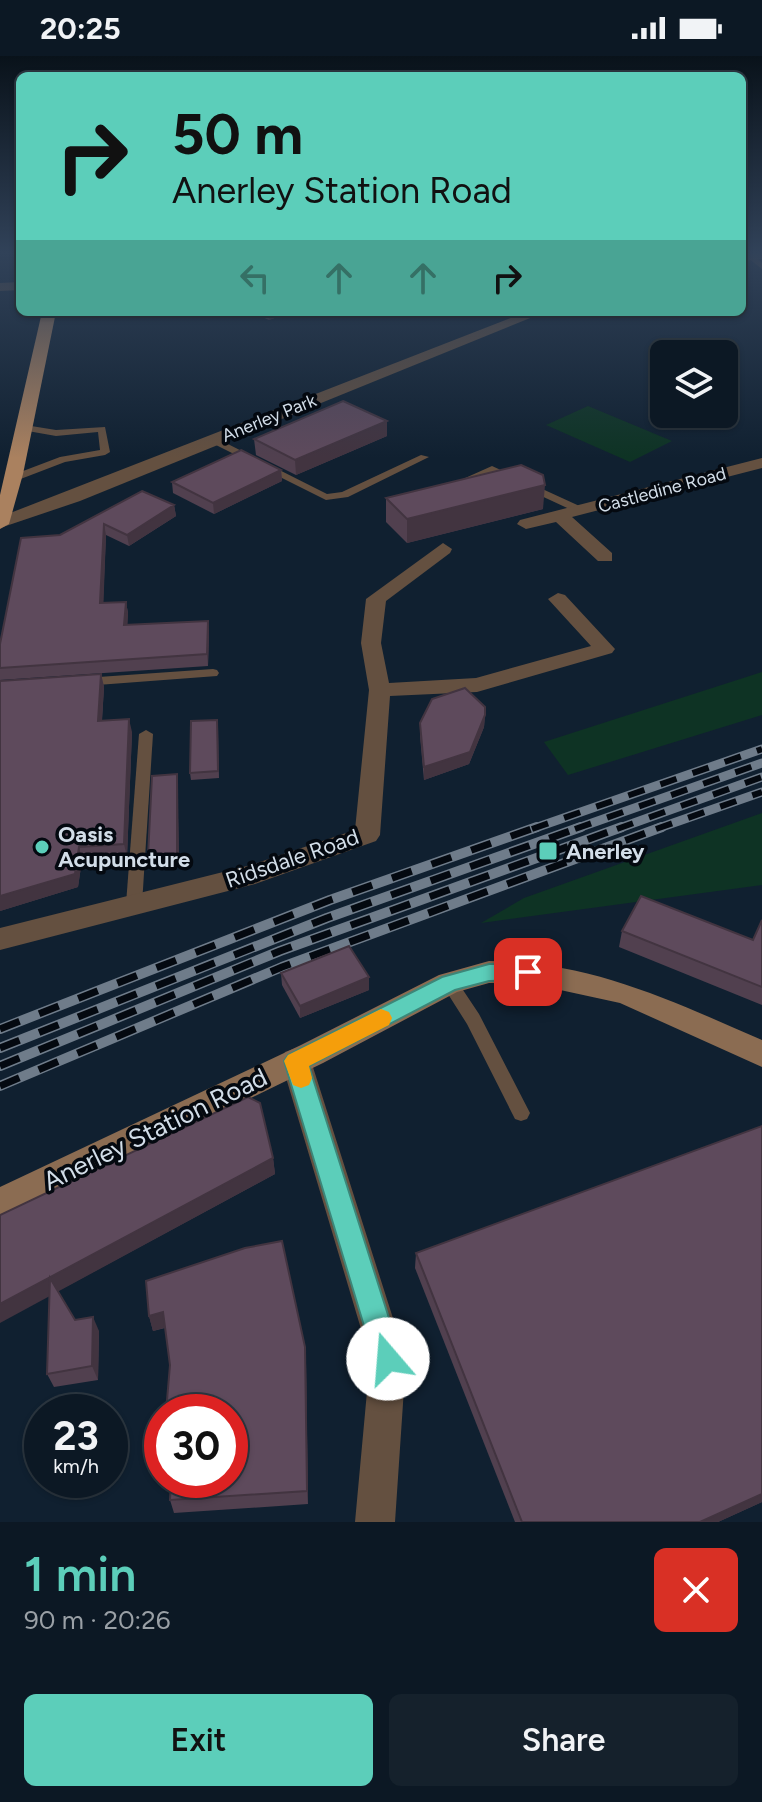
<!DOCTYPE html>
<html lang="en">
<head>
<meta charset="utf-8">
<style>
  body { margin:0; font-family:Figtree,sans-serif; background:#15212c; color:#f1f3f6; height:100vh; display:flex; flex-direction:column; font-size:30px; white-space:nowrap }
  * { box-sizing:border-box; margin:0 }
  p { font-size:26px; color:#9aa0a6 }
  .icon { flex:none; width:44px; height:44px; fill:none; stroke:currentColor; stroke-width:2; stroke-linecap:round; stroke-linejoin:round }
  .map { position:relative; height:1466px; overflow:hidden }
  .side { display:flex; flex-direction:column; background:#0c1824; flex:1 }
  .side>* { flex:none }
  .hud { position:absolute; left:16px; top:16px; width:730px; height:244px; border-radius:12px; box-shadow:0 2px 6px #0004,0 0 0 2px #2c3741; background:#5cceba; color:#111; overflow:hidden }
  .controls { position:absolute; left:650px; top:284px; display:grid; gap:16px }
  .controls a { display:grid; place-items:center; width:88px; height:88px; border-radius:12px; background:#0c1824; box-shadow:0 2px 6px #0004,0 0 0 2px #2c3741; font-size:40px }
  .speed { position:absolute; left:24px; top:1338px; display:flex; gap:16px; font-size:40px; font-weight:700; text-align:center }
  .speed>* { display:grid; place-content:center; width:104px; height:104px; border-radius:50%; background:#0c1824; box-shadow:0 2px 6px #0004,0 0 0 2px #2c3741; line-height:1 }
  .speed small { font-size:20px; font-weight:400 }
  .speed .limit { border:12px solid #d22; background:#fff; color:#111 }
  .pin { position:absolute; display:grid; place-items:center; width:68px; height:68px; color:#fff; margin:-34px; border-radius:16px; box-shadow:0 4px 12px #0006 }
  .me { position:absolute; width:88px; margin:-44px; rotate:342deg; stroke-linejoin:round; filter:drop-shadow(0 0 6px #0008) }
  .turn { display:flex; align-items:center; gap:28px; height:168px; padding:0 24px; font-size:36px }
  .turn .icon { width:104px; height:104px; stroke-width:2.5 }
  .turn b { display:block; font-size:56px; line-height:68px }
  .lanes { display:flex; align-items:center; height:76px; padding:0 24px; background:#0003; justify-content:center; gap:40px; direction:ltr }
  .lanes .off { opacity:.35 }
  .round { display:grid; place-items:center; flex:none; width:84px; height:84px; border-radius:12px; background:#15212c }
  .overview { display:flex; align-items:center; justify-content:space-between; height:136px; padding:0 24px }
  h1 { font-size:48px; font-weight:600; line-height:60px; color:#5cceba }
  .primary-button { display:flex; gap:16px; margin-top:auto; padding:16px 24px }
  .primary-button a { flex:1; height:92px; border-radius:12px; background:#5cceba; color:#111; font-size:32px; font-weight:600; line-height:92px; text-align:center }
  .primary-button a+a { background:#15212c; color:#f1f3f6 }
  .status { display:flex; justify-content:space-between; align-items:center; height:56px; padding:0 40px; background:#0c1824; direction:ltr }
  .status svg { height:22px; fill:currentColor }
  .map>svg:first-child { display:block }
  .green { fill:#0e3324 }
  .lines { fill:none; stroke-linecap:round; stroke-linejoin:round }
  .lane { fill:#645040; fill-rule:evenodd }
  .street { fill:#645040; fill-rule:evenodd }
  .secondary { fill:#8b6c52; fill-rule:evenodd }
  .primary { fill:#aa815f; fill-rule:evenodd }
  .rail-far1-casing { stroke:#6f7c8a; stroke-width:9 }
  .rail-casing { stroke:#6f7c8a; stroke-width:10 }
  .rail-far1 { stroke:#040910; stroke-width:6; stroke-dasharray:17; stroke-linecap:butt }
  .rail { stroke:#040910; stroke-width:7; stroke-dasharray:21; stroke-linecap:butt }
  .wall { fill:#51404f }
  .shaded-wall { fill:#423440 }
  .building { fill:#5e4a5c; stroke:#423440; stroke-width:2 }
  .route { fill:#5cceba; stroke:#3c8679; stroke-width:2 }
  .slow { fill:#f59e0b }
  .poi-dot { fill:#5cceba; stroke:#040910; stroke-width:3 }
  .labels { text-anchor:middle; stroke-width:7; stroke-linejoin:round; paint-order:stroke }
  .far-street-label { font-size:18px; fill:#d2dde8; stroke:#040910 }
  .poi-label { font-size:22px; font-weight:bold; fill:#d2dde8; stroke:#040910; text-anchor:start }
  .street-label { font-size:22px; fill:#d2dde8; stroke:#040910 }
  .near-street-label { font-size:26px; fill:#d2dde8; stroke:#040910 }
</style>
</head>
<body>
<div class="status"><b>20:25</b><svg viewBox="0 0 49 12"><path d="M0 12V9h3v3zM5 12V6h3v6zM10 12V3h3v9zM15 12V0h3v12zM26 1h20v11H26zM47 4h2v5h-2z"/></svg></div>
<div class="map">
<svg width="762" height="1466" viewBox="0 0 762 1466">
  <rect width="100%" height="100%" fill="#102030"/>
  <g class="green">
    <polygon points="588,350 672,385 630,406 546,369"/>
    <polygon points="762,616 762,659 568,719 544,686"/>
    <polygon points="762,757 762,829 481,867 524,842"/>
  </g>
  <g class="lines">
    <g class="lane">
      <polygon points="748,198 754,198 762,207 762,213 748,202"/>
      <polygon points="25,369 56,374 105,371 110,396 105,399 65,406 18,424 10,424 10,420 60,401 100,394 98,376 56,380 22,374 22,370"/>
      <polygon points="212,383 218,383 327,438 342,436 421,399 429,401 348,441 326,444 212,387"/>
      <polygon points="492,410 586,453 587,455 586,457 578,457 492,417 463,429 454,427"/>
      <polygon points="213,613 217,614 219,617 217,620 84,630 78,626 84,622"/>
      <polygon points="146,674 153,678 142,848 139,852 129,852 126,848 139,678"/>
      <polygon points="449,920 455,922 479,958 530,1057 527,1063 521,1065 515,1063 467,968 441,927 443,922"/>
    </g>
    <g class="street">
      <polygon points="762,196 762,203 742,205 742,197"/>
      <polygon points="20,226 20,234 0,235 0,227"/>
      <polygon points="526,256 545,256 80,445 0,472 0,461"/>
      <polygon points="762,402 762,412 572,461 612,497 612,505 598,505 556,466 526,473 517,468 520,464"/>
      <polygon points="443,487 452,493 450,497 386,545 381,587 389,627 476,622 591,590 548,543 558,537 565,539 615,593 612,597 477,636 390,640 380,779 376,785 255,828 0,894 0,872 251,809 355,774 369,634 361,587 366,543"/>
      <polygon points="296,992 307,996 311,1005 406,1303 395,1466 355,1466 370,1303 281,1005 285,996"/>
    </g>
    <path class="secondary" d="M489,905c101,0 183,40 273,79v27l-142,-64 -92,-20h-39l-32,9 -134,71 -323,157v-33l301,-142 138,-70z"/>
    <polygon class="primary" points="42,256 56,256 23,418 9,468 0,473 0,439"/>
    <g class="rail-far1-casing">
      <g id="rail-far1">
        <polyline points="532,773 762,693"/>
        <polyline points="575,773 762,707"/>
        <polyline points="617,773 762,721"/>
        <polyline points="656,773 762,736"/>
      </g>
    </g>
    <g class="rail-casing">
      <g id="rail">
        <polyline points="0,973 330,844 537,771"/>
        <polyline points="0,992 327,862 581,771"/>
        <polyline points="0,1010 280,895 622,771"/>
        <polyline points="0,1030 282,911 662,771"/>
      </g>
    </g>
    <use href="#rail-far1" class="rail-far1"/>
    <use href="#rail" class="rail"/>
  </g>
  <g class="wall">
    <polygon points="251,256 291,256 269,264"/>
    <polygon points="387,380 296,419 256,399 254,383"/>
    <polygon points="281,414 282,425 214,458 173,437 172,426"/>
    <polygon points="386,442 543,453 407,487 386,466"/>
    <polygon points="174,449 176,460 129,490 106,479 103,547 126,546 128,557 127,569 208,565 209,577 208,610 0,624 0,612 60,479"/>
    <polygon points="101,618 104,631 102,665 132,676 127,801 82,804 78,831 0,855"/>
    <polygon points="485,659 484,671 469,708 424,724 420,680 420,667"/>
    <polygon points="218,670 219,722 191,724 190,717"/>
    <polygon points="177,718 179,804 149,807 148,800"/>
    <polygon points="762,864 762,949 619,891 622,875 753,884"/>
    <polygon points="281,917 369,934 300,962 282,929"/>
    <polygon points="762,1070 762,1446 718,1466 515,1466 415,1212 416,1197"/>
    <polygon points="273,1102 275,1118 58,1235 75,1264 99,1275 98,1324 54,1331 47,1318 50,1240"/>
    <polygon points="149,1260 305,1291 306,1306 308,1448 174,1457 170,1444 230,1424 170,1309 165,1272 153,1275"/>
  </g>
  <g class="shaded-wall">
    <polygon points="269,256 291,256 269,264"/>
    <polygon points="387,365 387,380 296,419 295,404"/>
    <polygon points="281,414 282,425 214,458 213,447"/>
    <polygon points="545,429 543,453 407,487 407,463"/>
    <polygon points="174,449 176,460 129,490 127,479"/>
    <polygon points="104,468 106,479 103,559 100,547"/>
    <polygon points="126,546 128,557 127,581 124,569"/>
    <polygon points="208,565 209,577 208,610 207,598"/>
    <polygon points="101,618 104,631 101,678 98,665"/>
    <polygon points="485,659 484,671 469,708 424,724 424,711"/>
    <polygon points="129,663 132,676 127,801 124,788"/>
    <polygon points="177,718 178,725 179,804 177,798"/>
    <polygon points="79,791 82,804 78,831 0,855 0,840"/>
    <polygon points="369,921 369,934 300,962 300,950"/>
    <polygon points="273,1102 275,1118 0,1267 0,1248"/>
    <polygon points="163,1256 167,1271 153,1275 149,1260"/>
    <polygon points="93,1261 99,1275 98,1324 92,1310"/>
    <polygon points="305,1291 306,1306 308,1448 307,1435"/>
    <polygon points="762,1438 762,1446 718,1466 700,1466"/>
  </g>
  <g class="building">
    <polygon points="343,345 387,365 295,404 254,383"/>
    <polygon points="241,394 281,414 213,447 172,426"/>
    <polygon points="521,409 543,419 545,429 407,463 386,442"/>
    <polygon points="142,435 174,449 127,479 104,468 100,547 126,546 124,569 208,565 207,598 0,612 0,588 21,482 60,479"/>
    <polygon points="101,618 98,665 129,663 124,788 79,791 75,818 0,840 0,625"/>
    <polygon points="465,632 485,651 485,659 470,696 424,711 420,667 432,643"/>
    <polygon points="217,664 218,715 190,717 191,665"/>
    <polygon points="177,718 177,798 148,800 152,720"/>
    <polygon points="641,840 753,884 762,864 762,931 622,875"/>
    <polygon points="349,890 369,921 300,950 281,917"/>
    <polygon points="248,1041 260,1047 273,1102 0,1248 0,1159"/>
    <polygon points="762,1070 762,1438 700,1466 522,1466 416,1197"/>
    <polygon points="282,1185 305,1291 307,1435 170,1444 171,1424 230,1424 230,1356 166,1356 170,1309 163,1256 149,1260 146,1225 245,1192"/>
    <polygon points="50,1222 75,1264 93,1261 92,1310 47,1318"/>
  </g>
  <linearGradient id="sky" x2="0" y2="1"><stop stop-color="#09121a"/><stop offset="0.49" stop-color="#314259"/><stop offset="1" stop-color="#314259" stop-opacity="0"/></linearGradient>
  <rect width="762" height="402" fill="url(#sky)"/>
  <polygon class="route" points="489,908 528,908 539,916 528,924 489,925 455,934 309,1010 402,1303 397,1313 388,1317 378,1313 374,1303 284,1005 288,999 442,921"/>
  <polygon class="slow" points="381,953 389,956 392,962 389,969 309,1010 312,1022 309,1029 301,1032 293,1029 284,1005 288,999"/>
  <g class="poi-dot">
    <circle cx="42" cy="791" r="8"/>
    <rect x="538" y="785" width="20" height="20" rx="4"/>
  </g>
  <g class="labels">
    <g class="far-street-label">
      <text transform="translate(269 362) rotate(-22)" y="6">Anerley Park</text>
      <text transform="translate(662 434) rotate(-15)" y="6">Castledine Road</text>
    </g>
    <g class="poi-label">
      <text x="58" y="786">Oasis<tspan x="58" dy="25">Acupuncture</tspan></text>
      <text x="566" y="803">Anerley</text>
    </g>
    <g class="street-label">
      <text transform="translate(292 802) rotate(-19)" y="8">Ridsdale Road</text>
    </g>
    <g class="near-street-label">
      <text transform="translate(155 1073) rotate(-26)" y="9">Anerley Station Road</text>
    </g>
  </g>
</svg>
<div class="controls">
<a><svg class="icon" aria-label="layers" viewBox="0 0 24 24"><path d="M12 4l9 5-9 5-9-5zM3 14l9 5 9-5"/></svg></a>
</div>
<div class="speed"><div>23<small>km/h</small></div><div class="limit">30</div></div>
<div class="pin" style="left:528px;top:916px;background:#d93025"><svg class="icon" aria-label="arrive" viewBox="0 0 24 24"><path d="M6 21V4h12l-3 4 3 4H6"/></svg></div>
<svg class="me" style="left:388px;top:1303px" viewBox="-20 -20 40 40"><circle r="19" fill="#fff"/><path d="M0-13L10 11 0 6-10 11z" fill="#5cceba"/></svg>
<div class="hud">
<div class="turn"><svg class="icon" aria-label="right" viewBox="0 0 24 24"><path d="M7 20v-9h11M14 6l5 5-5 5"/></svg><div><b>50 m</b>Anerley Station Road</div></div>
<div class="lanes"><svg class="icon off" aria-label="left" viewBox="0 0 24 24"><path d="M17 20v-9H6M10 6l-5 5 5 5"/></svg><svg class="icon off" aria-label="ahead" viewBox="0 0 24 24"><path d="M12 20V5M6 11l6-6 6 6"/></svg><svg class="icon off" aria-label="ahead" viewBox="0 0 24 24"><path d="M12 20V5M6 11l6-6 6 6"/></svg><svg class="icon" aria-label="right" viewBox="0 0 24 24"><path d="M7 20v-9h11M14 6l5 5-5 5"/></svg></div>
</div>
</div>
<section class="side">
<div class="overview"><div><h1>1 min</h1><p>90 m · 20:26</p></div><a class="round" style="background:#d93025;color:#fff"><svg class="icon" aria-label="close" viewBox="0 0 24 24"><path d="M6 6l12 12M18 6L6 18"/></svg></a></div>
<div class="primary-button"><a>Exit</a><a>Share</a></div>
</section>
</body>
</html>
